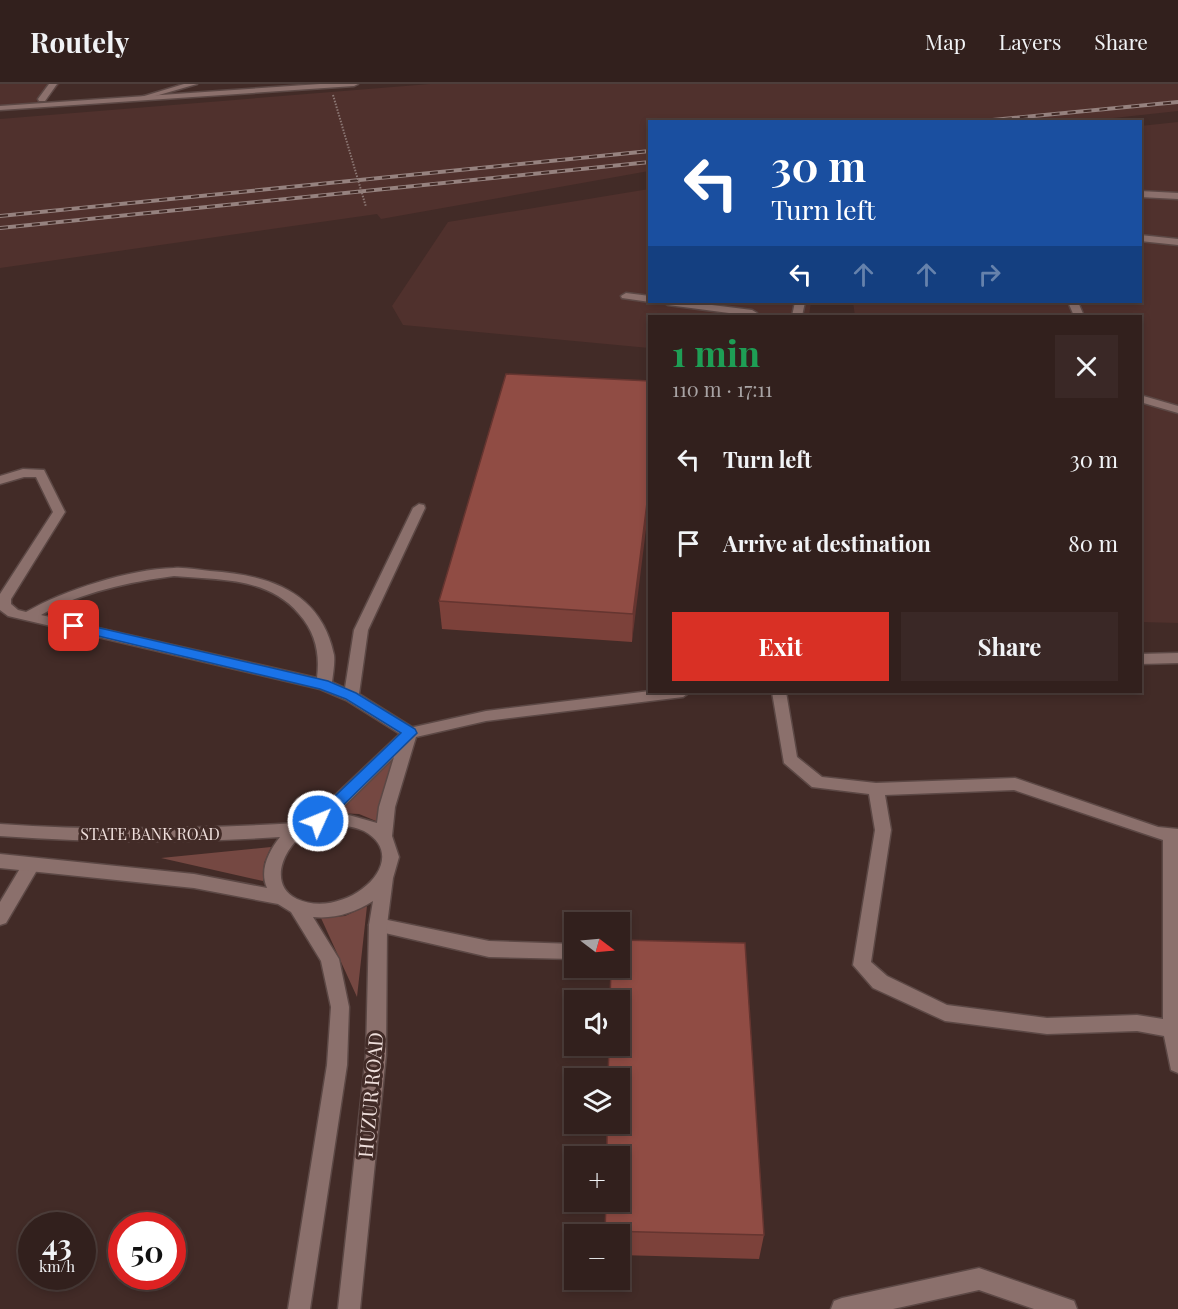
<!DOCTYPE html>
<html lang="en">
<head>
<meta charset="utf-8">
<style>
  body { margin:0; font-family:"Playfair Display",serif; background:#3a2826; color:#f1f3f6; height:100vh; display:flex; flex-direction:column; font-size:22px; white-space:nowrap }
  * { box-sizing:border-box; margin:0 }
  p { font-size:20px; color:#a8a3a4 }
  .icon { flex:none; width:33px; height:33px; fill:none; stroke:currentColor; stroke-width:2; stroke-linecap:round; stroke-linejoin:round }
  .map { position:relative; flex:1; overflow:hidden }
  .panel { position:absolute; left:648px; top:231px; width:494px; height:378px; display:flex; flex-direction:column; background:#32201d; border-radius:0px; box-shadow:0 3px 9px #0003,0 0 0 2px #4d3e3b }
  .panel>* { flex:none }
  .top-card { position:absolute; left:648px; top:36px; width:494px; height:183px; border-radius:0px; box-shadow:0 3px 9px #0003,0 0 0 2px #4d3e3b; background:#1a4fa0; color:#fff; overflow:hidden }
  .needle { width:39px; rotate:106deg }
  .fabs { position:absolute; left:564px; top:828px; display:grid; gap:12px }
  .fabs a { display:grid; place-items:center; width:66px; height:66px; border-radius:0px; background:#32201d; box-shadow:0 3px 9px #0003,0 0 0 2px #4d3e3b; font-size:30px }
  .speed { position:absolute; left:18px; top:1128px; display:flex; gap:12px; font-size:30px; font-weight:700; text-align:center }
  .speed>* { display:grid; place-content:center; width:78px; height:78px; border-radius:50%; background:#32201d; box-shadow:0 3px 9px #0003,0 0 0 2px #4d3e3b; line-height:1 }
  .speed small { font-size:15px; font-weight:400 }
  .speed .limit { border:9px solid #d22; background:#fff; color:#111 }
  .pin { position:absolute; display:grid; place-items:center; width:51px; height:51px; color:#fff; margin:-26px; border-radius:12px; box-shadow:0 3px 9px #0006 }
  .me { position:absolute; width:66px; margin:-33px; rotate:46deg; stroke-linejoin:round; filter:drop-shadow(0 0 4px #0008) }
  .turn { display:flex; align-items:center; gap:21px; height:126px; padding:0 24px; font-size:27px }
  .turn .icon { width:78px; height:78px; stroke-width:2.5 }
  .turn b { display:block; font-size:42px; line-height:51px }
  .lanes { display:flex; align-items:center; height:57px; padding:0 24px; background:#0003; justify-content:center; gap:30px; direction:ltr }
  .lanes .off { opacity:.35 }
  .round { display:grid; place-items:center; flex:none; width:63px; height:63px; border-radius:0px; background:#3a2826 }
  .headline { display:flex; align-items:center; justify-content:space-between; height:102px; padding:0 24px }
  h1 { font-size:36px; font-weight:700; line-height:45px; color:#1e9e55 }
  .button { display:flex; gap:12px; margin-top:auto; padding:12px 24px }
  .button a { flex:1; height:69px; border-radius:0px; background:#d93025; color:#fff; font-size:24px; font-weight:700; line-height:69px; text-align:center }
  .button a+a { background:#3a2826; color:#f1f3f6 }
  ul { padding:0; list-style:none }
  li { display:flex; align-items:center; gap:18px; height:84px; padding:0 24px }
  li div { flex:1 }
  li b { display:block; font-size:22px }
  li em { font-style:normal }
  header { display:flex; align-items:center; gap:36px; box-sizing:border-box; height:84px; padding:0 30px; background:#32201d; border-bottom:2px solid #4d3e3b }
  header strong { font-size:28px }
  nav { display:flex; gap:33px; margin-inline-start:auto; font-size:21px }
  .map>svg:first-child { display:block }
  .built { fill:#50312d }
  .green { fill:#754842 }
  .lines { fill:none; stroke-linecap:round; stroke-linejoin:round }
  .service-casing { stroke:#5c4845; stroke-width:3 }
  .minor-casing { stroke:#5c4845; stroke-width:3 }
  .tertiary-casing { stroke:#5c4845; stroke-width:3 }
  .secondary-casing { stroke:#5c4845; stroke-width:3 }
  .service { fill:#8b706c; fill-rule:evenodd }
  .minor { fill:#8b706c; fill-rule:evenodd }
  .tertiary { fill:#8b706c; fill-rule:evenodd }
  .secondary { fill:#8b706c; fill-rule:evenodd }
  .rail-casing { stroke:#96827f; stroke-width:4 }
  .rail { stroke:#422b27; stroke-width:2; stroke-dasharray:8; stroke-linecap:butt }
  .path-bridge { stroke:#8b7774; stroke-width:2; stroke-dasharray:1.5 1.5; stroke-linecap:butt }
  .wall { fill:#7c413a }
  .shaded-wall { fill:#653530 }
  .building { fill:#904c44; stroke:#653530; stroke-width:1.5 }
  .route { fill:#1a73e8; stroke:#114b97; stroke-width:1.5 }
  .labels { text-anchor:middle; stroke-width:6; stroke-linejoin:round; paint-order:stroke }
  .street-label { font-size:16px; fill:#efdfdc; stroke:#422b27 }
  .near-street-label { font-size:20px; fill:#efdfdc; stroke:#422b27 }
</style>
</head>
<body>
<header>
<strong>Routely</strong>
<nav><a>Map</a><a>Layers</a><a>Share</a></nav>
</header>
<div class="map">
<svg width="1178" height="1225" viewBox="0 0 1178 1225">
  <rect width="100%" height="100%" fill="#422b27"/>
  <g class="built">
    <polygon points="0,0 60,0 44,19 0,22"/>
    <polygon points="430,0 1178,0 1178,27 1077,38 650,38 649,87 381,135 377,130 0,184 0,35"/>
    <polygon points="1178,38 1178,539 1140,538 1140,232 855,232 853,218 1140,218 1140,42"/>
    <polygon points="649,105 650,218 811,218 809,232 650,232 649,264 403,241 392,222 448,138"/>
  </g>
  <g class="green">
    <polygon points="395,672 376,737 359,730 338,729"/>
    <polygon points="271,763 264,779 263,797 161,774"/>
    <polygon points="367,822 357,913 321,834 345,832"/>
  </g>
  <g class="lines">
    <g class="service-casing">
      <g id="service">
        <path d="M23,385l21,1 21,42 -54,87v5l7,6 8,2c38,-22 104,-43 148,-44 11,-1 24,2 36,3 58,4 111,20 124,84 1,8 -1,19 -2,27l13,6 9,-58 59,-122 6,-4 5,1 1,3 -57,122 -9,64 56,35 3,4 -3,4h-10l-59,-37 -26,-11 -312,-73 -8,-6v-16l53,-82 -17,-35h-12l-24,7v-8zM174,492c45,4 94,1 125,38 17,19 21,40 18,64l-276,-63c40,-23 88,-33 133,-39z"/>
        <polygon points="979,1184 1074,1217 1077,1225 1034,1225 979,1206 893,1225 831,1225 834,1217 842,1214"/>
      </g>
    </g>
    <g class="minor-casing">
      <g id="minor">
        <polygon points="49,0 57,0 45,17 39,17 38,15"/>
        <polygon points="1140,107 1178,109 1178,115 1140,113"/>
        <polygon points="1140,151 1178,155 1178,161 1140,157"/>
        <polygon points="626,209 650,212 650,218 652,218 650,218 622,214 621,212"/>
        <polygon points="663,218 688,218 752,226 757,229 752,232 668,221"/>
        <polygon points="795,218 805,218 802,232 792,232"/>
        <polygon points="1068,218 1078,218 1084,232 1074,232"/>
        <polygon points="1140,311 1178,322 1178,329 1140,318"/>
        <path d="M772,608h14l11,65 25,20 54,6 139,-5 143,49 20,2v244l-7,-3 -7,-34 -27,-5 -90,3 -102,-13 -72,-33 -20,-23 22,-135 -6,-36 -57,-7 -28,-24zM1014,706l149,50v179l-26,-4 -90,3 -100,-13 -60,-29 -16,-14 20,-132 -6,-35z"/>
        <polygon points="31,774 37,776 40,781 6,839 0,841 0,818 25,776"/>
        <polygon points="378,834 489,857 574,860 574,875 489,873 372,846 369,841 372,836"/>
      </g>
    </g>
    <g class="tertiary-casing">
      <polygon id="tertiary" points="184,0 197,0 145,15 141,13"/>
    </g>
    <g class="secondary-casing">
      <g id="secondary">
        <polygon points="320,0 358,0 354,2 0,26 0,22"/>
        <polygon points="1178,569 1178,579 1140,580 1140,570"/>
        <path d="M650,607l40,1 -7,5 -197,24 -70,16 -21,70 -3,29 7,21 -6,21 -6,47 -1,130 -26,254h-22l28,-254 3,-130 4,-24c-19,12 -38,18 -60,16l26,42 10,48 -2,58 -37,244h-22l39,-244 4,-58 -10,-46 -30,-49 -13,-8 -84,-16 -194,-20v-14l194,20 73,14c-8,-18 2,-37 13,-51 -93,6 -187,6 -280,-1v-12c99,7 198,5 297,-1l15,-6 93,-88 81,-18zM394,673l-15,50 -2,16 -39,-11zM337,740c8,2 19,3 27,7 52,29 -19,90 -67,68 -30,-14 -13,-53 9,-66 10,-6 20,-7 31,-9z"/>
      </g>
    </g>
    <use href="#service" class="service"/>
    <use href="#minor" class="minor"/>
    <use href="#tertiary" class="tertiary"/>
    <use href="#secondary" class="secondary"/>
    <g class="rail-casing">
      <g id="rail">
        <polyline points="972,38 1178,18"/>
        <polyline points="0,132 650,67"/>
        <polyline points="0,144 650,78"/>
      </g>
    </g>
    <use href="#rail" class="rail"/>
    <polyline class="path-bridge" points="333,11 366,123"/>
  </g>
  <g class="wall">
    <polygon points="650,297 632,558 442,545 439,517"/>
    <polygon points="606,1118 764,1151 759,1175 620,1171 620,1150 605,1150"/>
  </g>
  <polygon class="shaded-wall" points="650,395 650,413 632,558 633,530"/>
  <g class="building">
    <polygon points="506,290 650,297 650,395 633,530 439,517"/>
    <polygon points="620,856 745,859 764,1151 605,1147 606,1118 620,1118 620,1072 607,1072 607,1040 620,1040 620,994 608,994 609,962 620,962 620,916 610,916 611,884 620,884"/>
  </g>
  <polygon class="route" points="74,538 328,597 356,609 415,645 417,649 323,741 313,741 310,737 313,733 401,649 346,615 320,605 69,545 67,542"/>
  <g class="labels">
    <g class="street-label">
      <text x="150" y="756">STATE BANK ROAD</text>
    </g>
    <g class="near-street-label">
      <text transform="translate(371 1011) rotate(-85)" y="7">HUZUR ROAD</text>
    </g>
  </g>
</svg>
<div class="fabs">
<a><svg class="needle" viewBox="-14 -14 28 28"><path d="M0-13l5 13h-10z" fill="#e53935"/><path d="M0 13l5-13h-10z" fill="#a8a3a4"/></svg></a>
<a><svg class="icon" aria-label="sound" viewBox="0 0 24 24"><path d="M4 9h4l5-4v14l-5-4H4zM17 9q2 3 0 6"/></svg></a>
<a><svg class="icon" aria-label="layers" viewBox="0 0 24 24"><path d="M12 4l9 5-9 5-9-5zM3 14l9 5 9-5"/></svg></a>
<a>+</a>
<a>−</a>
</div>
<div class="speed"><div>43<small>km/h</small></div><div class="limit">50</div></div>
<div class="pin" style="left:74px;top:542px;background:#d93025"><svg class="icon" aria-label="arrive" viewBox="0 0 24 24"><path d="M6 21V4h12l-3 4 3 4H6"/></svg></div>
<svg class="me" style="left:318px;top:737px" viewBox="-20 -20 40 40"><circle r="17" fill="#1a73e8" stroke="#fff" stroke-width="3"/><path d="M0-11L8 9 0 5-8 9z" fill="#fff"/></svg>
<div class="top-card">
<div class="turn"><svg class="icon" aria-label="left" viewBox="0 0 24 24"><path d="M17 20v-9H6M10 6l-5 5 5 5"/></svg><div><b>30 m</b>Turn left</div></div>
<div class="lanes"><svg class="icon" aria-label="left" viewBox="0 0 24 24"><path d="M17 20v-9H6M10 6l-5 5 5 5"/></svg><svg class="icon off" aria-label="ahead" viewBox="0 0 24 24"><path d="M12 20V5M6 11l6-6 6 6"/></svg><svg class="icon off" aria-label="ahead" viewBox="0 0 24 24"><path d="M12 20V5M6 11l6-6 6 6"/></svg><svg class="icon off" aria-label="right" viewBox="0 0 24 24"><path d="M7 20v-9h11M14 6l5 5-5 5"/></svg></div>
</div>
<section class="panel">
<div class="headline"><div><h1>1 min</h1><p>110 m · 17:11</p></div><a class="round"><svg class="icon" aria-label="close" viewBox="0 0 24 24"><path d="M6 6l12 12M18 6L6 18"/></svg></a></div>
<ul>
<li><svg class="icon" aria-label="left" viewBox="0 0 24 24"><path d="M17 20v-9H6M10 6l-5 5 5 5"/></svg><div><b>Turn left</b></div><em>30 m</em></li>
<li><svg class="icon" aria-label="arrive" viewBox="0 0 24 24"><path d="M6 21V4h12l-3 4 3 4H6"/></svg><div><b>Arrive at destination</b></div><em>80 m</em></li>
</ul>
<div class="button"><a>Exit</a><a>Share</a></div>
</section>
</div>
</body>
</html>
